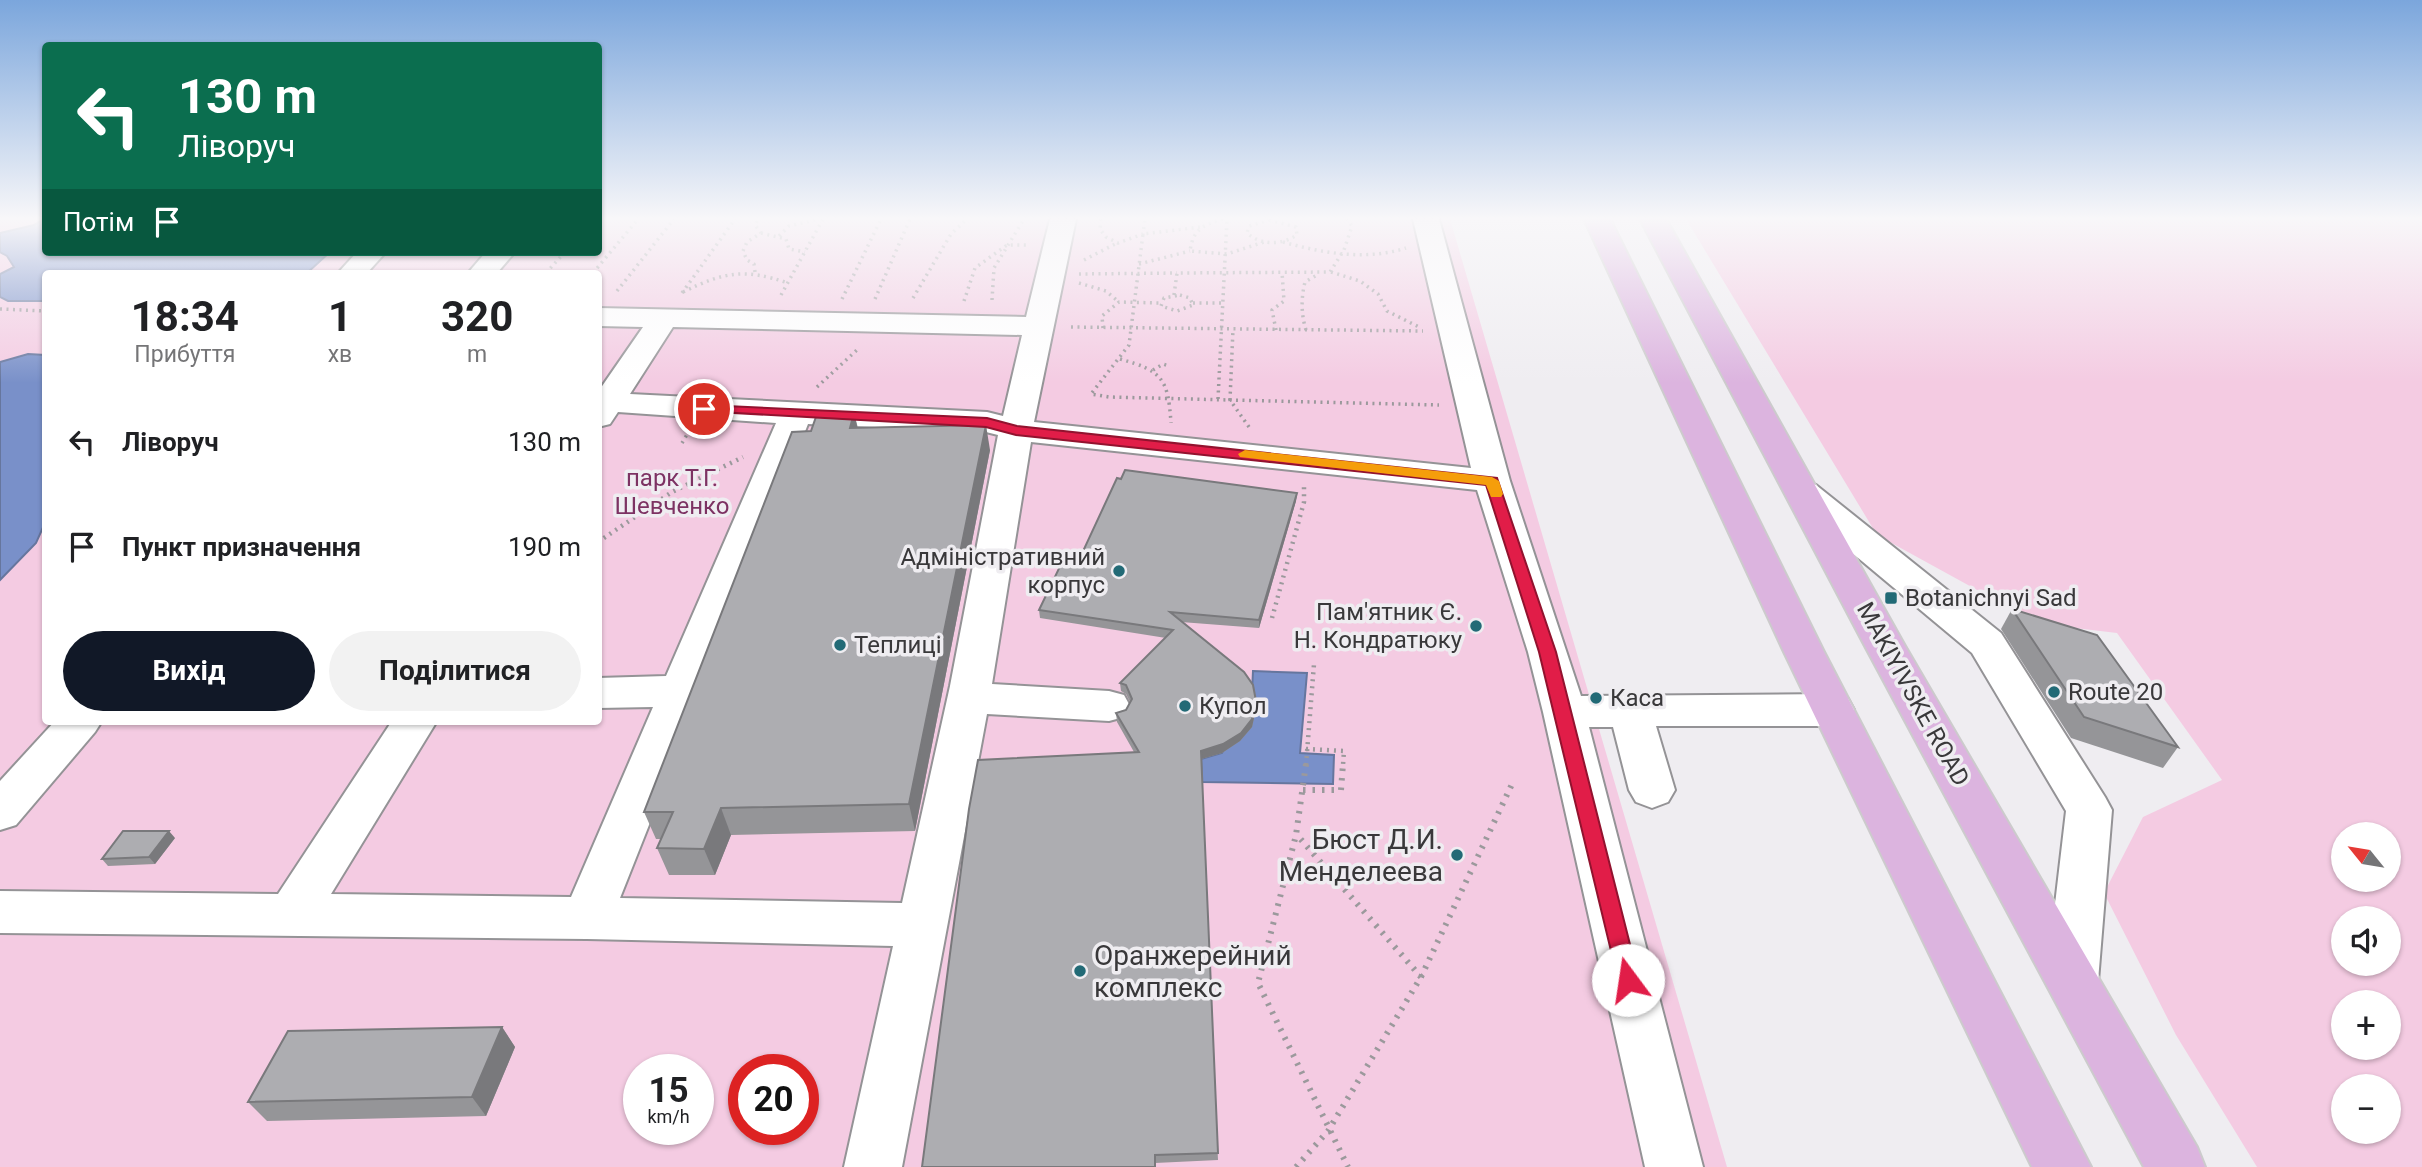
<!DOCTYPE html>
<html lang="uk">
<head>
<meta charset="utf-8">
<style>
  body { margin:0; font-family:Roboto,sans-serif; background:#f2f2f2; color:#202124; height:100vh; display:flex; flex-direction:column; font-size:26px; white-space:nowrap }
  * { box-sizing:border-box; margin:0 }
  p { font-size:23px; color:#757577 }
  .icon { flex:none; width:38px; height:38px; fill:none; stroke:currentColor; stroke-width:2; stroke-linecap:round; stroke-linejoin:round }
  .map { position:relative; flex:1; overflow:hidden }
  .sheet { position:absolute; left:42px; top:270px; width:560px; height:455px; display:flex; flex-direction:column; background:#fff; border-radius:7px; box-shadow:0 2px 5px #0004 }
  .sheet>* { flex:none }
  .hud { position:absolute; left:42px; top:42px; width:560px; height:214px; border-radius:7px; box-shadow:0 2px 5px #0004; background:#0b6e4f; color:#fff; overflow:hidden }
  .needle { width:46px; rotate:300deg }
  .controls { position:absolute; left:2331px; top:822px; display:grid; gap:14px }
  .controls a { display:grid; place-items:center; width:70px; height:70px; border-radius:50%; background:#fff; box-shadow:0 2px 5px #0004; font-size:35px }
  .speed { position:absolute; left:623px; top:1054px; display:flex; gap:14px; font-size:35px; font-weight:700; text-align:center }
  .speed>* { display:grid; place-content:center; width:91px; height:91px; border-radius:50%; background:#fff; box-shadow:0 2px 5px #0004; line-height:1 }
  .speed small { font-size:18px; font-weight:400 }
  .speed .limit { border:10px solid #d22; background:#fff; color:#111 }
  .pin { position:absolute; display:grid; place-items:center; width:60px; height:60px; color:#fff; margin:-30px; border:4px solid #fff; border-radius:50%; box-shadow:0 2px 7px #0007 }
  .me { position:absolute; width:77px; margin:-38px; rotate:346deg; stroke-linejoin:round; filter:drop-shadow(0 0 5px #0008) }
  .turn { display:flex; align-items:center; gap:24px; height:147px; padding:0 21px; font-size:32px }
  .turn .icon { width:91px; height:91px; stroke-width:2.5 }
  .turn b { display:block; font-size:49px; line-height:60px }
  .then { display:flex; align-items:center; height:66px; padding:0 21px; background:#0003; gap:14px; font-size:26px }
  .eta { display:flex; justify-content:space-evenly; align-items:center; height:119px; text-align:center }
  .eta b { font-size:42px; font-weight:700; line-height:49px }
  .action { display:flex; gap:14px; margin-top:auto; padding:14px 21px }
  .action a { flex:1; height:80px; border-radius:42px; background:#111827; color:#fff; font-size:28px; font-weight:700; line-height:80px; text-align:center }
  .action a+a { background:#f2f2f2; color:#202124 }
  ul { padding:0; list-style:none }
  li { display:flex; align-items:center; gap:21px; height:105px; padding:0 21px }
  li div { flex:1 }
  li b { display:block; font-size:26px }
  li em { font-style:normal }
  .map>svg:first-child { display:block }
  .green { fill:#f4cbe2; fill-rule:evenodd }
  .water { fill:#7990c9; stroke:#66769e; stroke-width:2 }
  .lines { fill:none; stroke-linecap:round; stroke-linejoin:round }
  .minor-casing { stroke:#949396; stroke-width:4 }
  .major-casing { stroke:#cccbcc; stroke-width:4 }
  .path-far2 { stroke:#9b999c; stroke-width:3.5; stroke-dasharray:2 4.5; stroke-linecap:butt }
  .path-far1 { stroke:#9b999c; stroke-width:4.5; stroke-dasharray:2 5; stroke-linecap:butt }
  .path { stroke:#9b999c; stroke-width:6; stroke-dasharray:2.5 7; stroke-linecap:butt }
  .minor { fill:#fff; fill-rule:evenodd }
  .major { fill:#dcb4df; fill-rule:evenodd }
  .wall { fill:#959598 }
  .shaded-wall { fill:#79797c }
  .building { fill:#adadb1; stroke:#79797c; stroke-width:2 }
  .route { fill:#e11d48; stroke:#92132f; stroke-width:2 }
  .slow { fill:#f59e0b }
  .poi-dot { fill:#226a76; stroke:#efedf1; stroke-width:2.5 }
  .labels { text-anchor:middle; stroke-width:7; stroke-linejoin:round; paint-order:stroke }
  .park-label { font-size:24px; fill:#7d3263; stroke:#efedf1 }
  .poi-label { font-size:24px; fill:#39383a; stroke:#efedf1; text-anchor:start }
  .street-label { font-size:24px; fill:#39383a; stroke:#efedf1 }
  .near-poi-label { font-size:28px; fill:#39383a; stroke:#efedf1; text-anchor:end }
</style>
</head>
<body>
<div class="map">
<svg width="2422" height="1167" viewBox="0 0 2422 1167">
  <rect width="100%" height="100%" fill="#efedf1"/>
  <g class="green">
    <path d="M0,219h45l1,33h552l1,-33h851l277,948h-1727zM46,273h552v448h-552zM639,1069h59v60h-59zM744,1069h59v60h-59z"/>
    <path d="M1686,219h736v948h-165l-81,-132 -72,-142 39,-76 79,-37 -105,-147 -67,-8 -62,-29 -111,-61zM2343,835h46v45h-46zM2343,919h46v45h-46zM2343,1003h46v45h-46zM2343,1087h46v45h-46z"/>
  </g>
  <g class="water">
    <polygon points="43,219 45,219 46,252 330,252 307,273 46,273 45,301 8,301 0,297 0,274 14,267 7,256 0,252 0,233 34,225"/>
    <polygon points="28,354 45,355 45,523 36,543 0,580 0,362"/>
    <polygon points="1253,671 1307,673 1300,753 1334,755 1333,784 1202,782 1201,759 1222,753 1252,693"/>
  </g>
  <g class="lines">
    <g class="minor-casing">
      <g id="minor">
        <path d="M1050,219h26l-42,203 437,46 -58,-249h26l71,262 71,215 252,-2 15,5 6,11 -6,11 -15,5h-177l19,64 -7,12 -16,6 -16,-6 -7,-12 -16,-63h-24l114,440h-58l-102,-455 -15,-60 -51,-162 -446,-48 -39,242 117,7 15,4 6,11 -6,11 -15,4 -122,-7 -85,453h-58l49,-221 -306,-7 -587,-6v-42l278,3 114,-173h45l-106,173 240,3 82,-190 -55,1v-30l68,-2 110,-253 -158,-11 -8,12 -12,3v-35l45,-65 -45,-1v-18l428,9zM673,327l349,8 -19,81 -16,-4 -357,-18zM808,424l178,8 12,3 -48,251 -48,217 -282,-5z"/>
        <polygon points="357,252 386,252 367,273 338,273"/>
        <polygon points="486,252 515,252 497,273 468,273"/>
        <polygon points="1803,482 1816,485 2001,633 2105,797 2112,810 2098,981 2090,997 2072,1004 2054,997 2046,981 2066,811 1972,653 1790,501 1785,493 1790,485"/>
        <polygon points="55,721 102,721 95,732 16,825 0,830 0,781"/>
      </g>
    </g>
    <g class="major-casing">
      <g id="major">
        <polygon points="1584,219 1610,219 1824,652 2091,1167 2032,1167 1784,652"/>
        <polygon points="1640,219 1666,219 1905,646 2197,1147 2205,1167 2144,1167 1865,646"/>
      </g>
    </g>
    <g class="path-far2">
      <polyline points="1101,219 1100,229 1106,237 1118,243 1143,234 1145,219"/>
      <path d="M1223,219c-20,6 -30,10 -33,32l37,3 37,-12"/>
      <path d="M1269,220l27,7 1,8c-16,10 -35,11 -50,-2l2,-7z"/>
      <polyline points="1200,227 1143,234 1129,345 1091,394 1109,397 1230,400 1233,329"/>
      <polyline points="761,233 786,239 789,249 805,252"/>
      <polyline points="779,236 789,226 819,219"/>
      <path d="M1283,242c40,11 82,19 123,6"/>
      <polyline points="1084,260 1117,243"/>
      <polyline points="1139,264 1190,251"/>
      <polyline points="755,272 754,264 747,260 743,251 747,242 761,233 755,225 758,219"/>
      <polyline points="1331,272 1360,281 1378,294 1387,311 1421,328"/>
      <polyline points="546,273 565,252"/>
      <polyline points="593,273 638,219"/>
      <polyline points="1079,274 1177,273"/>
      <polyline points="1079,283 1106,291 1119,302"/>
      <polyline points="617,291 674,219"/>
      <path d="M683,292c41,-20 61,-24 105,-9"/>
      <polyline points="682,293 735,219"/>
      <polyline points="781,295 823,219"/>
      <polyline points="1174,295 1177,273 1330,272 1344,250 1352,226 1347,219"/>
      <polygon points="1180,295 1190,298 1193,305 1177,311 1161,306 1164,298"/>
      <polyline points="913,298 951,234 967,219"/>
      <polyline points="842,299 881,219"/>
      <polyline points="875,299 910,219"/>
      <polyline points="992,300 994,268 1024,219"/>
      <polyline points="964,301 975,268 1007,245 1029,245"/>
      <polyline points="1193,303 1224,303"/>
      <polyline points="0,309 46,311"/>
      <polyline points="1071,327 1423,331"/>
      <polyline points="1103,328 1102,316 1119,302 1160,303"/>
      <polyline points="1276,330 1272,310 1284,301 1282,272"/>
      <path d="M1306,330c-5,-16 -5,-32 -1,-48l14,-8"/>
      <path d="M1120,359c43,12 48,20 51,64"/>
      <polyline points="1153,370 1163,364 1169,366"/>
      <polyline points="817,387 859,348"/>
      <polyline points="1218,399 1227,219"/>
      <polyline points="1249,427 1230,400 1439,405"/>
      <polyline points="682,443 688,433"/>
    </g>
    <g class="path-far1">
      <polyline points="598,542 672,492 743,457"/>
      <polyline points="1272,618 1304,502 1304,487"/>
      <polyline points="1306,749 1344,751 1343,765"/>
      <polyline points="1306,765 1314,664"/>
    </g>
    <g class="path">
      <polyline points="1306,764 1296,835 1258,983 1348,1167"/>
      <polyline points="1303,790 1341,790 1343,764"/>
      <polyline points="1421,977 1513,782"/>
      <polyline points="1296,1167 1328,1131 1421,977 1297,835"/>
    </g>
    <use href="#minor" class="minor"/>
    <use href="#major" class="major"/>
  </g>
  <g class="wall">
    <polygon points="854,413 858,428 990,450 915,831 731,835 715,875 669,875 657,848 661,839 656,839 644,812 811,431"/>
    <polygon points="1297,493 1296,501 1259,628 1181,622 1256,709 1252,727 1240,741 1222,753 1201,759 1218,1160 1155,1163 1134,752 1117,722 1116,713 1126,710 1130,702 1126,694 1121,691 1120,683 1166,638 1040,618 1039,610 1079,560"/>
    <polygon points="2012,609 2178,747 2163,768 2071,738 2001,629"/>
    <polygon points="175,838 155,864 108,866 102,859"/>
    <polygon points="502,1027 515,1047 486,1116 267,1121 248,1102"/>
  </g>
  <g class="shaded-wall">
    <polygon points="854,413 860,439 850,428"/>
    <polygon points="986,425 990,450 915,831 909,804"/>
    <polygon points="1297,493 1296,501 1259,628 1259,620"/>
    <polygon points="1256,701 1256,709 1252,727 1240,741 1222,753 1201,759 1201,751"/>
    <polygon points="721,808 731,835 715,875 704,849"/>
    <polygon points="169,831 175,838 155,864 149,857"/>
    <polygon points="502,1027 515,1047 486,1116 472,1097"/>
  </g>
  <g class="building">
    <polygon points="854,413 850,428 986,425 909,804 721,808 704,849 657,848 673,812 644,812 792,432 811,431 817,414"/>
    <polygon points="1125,470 1297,493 1259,620 1170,612 1244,672 1253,685 1256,701 1252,719 1241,733 1223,744 1201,751 1218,1153 1155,1155 1155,1167 922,1167 969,809 978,760 1139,752 1116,713 1126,710 1132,699 1126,685 1120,683 1173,630 1039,610 1064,558 1079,560 1117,478 1121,479"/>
    <polygon points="2012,609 2097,635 2178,747 2084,717"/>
    <polygon points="123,831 169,831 149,857 102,859"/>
    <polygon points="502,1027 472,1097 248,1102 288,1031"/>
  </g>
  <linearGradient id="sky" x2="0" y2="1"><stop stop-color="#7ba6dc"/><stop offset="0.57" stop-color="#f8f7f9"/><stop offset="1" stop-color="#f8f7f9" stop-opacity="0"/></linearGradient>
  <rect width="2422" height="383" fill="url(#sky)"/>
  <polygon class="route" points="704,405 987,418 1017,426 1497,478 1556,652 1639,980 1636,987 1628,989 1621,987 1618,980 1539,652 1486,485 1016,435 986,427 699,411 699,406"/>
  <polygon class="slow" points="1245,450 1492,477 1499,481 1503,494 1501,497 1491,497 1486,485 1240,457 1238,454"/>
  <g class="poi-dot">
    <circle cx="1119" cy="571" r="7"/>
    <rect x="1884" y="591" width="14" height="14" rx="3.5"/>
    <circle cx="1476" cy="626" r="7"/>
    <circle cx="840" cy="645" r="7"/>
    <circle cx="2054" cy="692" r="7"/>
    <circle cx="1596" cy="698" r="7"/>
    <circle cx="1185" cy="706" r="7"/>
    <circle cx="1457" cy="855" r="7"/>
    <circle cx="1080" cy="971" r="7"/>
  </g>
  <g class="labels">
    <g class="park-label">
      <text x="672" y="486">парк Т.Г.<tspan x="672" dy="28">Шевченко</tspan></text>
    </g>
    <g class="poi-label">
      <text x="1105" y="565" text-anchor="end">Адміністративний<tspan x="1105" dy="28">корпус</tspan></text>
      <text x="1905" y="606">Botanichnyi Sad</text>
      <text x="1462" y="620" text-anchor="end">Пам'ятник Є.<tspan x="1462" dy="28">Н. Кондратюку</tspan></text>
      <text x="854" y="653">Теплиці</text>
      <text x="2068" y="700">Route 20</text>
      <text x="1610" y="706">Каса</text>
      <text x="1199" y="714">Купол</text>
    </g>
    <g class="street-label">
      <text transform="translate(1913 694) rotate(61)" y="8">MAKIYIVSKE ROAD</text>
    </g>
    <g class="near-poi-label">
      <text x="1443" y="849">Бюст Д.И.<tspan x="1443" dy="32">Менделеева</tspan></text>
      <text x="1094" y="965" text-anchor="start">Оранжерейний<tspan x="1094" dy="32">комплекс</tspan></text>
    </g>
  </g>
</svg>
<div class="controls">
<a><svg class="needle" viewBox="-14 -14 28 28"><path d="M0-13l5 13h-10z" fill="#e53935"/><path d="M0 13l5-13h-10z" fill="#757577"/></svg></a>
<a><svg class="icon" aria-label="sound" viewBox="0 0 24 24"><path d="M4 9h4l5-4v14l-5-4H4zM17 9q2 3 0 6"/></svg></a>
<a>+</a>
<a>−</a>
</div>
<div class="speed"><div>15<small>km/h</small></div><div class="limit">20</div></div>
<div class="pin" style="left:704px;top:409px;background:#d93025"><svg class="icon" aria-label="arrive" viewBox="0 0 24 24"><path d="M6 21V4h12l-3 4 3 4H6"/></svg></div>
<svg class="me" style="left:1628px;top:980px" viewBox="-20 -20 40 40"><circle r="19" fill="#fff"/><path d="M0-13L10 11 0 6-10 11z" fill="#e11d48"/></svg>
<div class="hud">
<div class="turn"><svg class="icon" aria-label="left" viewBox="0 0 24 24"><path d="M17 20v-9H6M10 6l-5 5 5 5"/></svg><div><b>130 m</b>Ліворуч</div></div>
<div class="then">Потім<svg class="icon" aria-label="arrive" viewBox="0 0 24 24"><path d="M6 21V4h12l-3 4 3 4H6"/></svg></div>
</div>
<section class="sheet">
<div class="eta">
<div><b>18:34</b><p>Прибуття</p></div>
<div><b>1</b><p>хв</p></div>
<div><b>320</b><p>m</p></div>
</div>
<ul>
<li><svg class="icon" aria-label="left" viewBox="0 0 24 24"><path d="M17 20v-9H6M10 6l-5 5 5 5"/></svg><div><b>Ліворуч</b></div><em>130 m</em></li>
<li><svg class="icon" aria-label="arrive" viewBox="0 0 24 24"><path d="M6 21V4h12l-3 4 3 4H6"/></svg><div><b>Пункт призначення</b></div><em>190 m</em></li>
</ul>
<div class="action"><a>Вихід</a><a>Поділитися</a></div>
</section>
</div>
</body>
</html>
